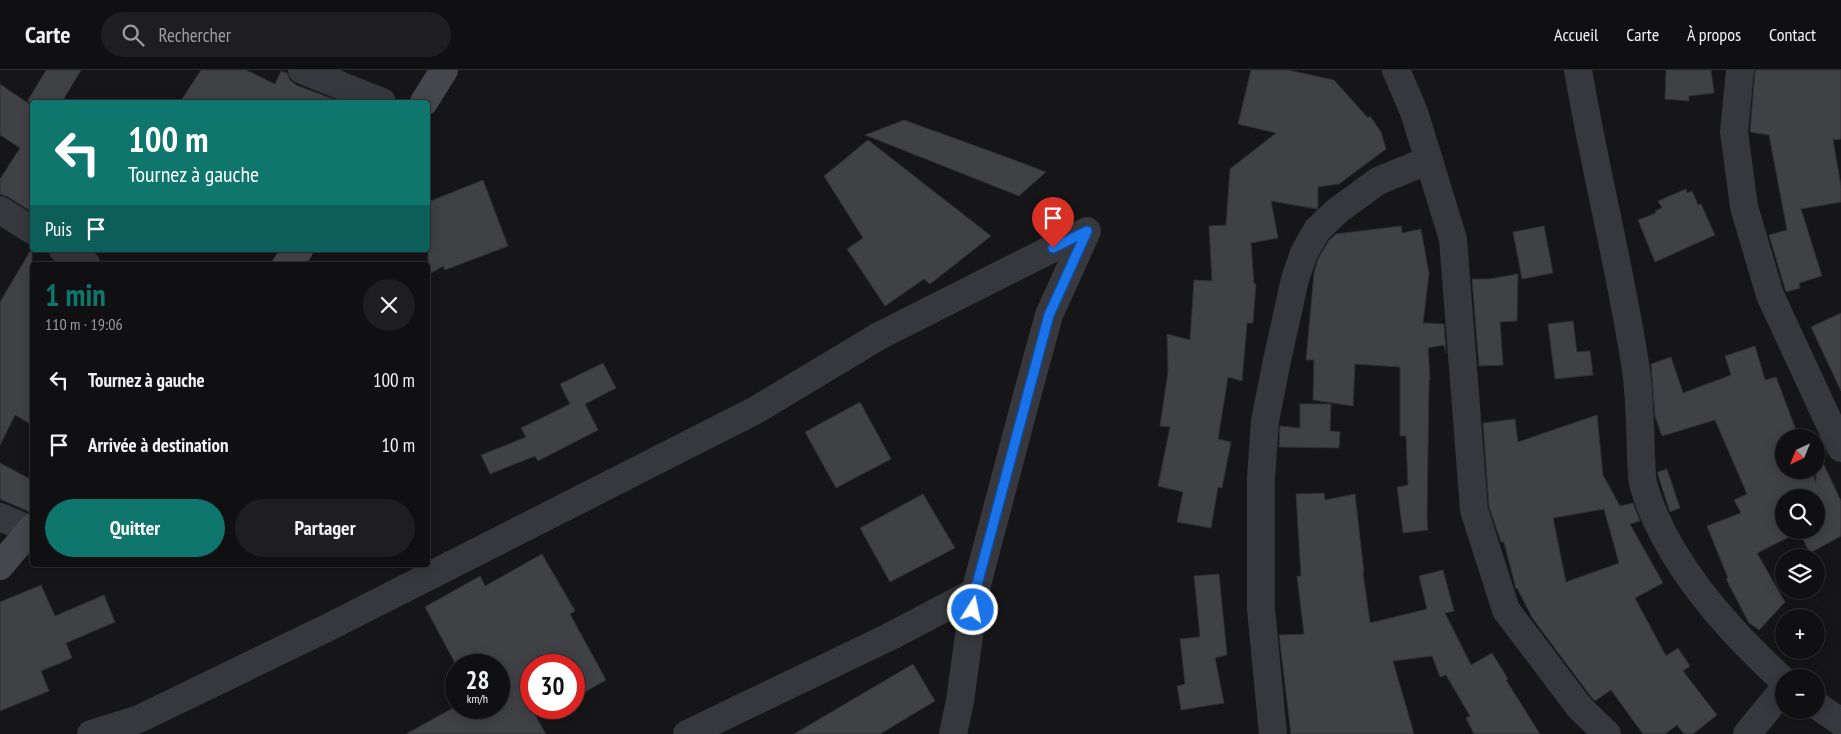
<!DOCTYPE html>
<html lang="fr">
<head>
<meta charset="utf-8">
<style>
  body { margin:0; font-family:"PT Sans Narrow",sans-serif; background:#1e1e20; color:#f1f3f6; height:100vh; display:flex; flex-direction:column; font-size:19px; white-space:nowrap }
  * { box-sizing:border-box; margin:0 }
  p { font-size:16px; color:#9c9d9f }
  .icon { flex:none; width:28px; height:28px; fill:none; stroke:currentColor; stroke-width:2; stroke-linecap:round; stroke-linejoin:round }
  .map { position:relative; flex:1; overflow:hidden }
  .drawer { position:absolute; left:30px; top:192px; width:400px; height:305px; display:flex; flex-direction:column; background:#101012; border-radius:5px; box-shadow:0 2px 12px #0003,0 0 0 1px #303032 }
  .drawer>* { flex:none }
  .top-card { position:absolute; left:30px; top:30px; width:400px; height:152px; border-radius:5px; box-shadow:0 2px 12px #0003,0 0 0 1px #303032; background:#0f766e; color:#fff; overflow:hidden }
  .needle { width:32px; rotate:223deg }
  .tools { position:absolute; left:1775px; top:359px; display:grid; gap:10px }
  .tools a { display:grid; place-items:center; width:50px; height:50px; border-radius:50%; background:#101012; box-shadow:0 2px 12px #0003,0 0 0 1px #303032; font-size:25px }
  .speed { position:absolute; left:445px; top:584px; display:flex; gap:10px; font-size:25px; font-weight:700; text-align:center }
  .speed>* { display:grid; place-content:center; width:65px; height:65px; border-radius:50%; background:#101012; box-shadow:0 2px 12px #0003,0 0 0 1px #303032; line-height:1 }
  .speed small { font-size:12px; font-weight:400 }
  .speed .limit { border:8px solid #d22; background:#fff; color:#111 }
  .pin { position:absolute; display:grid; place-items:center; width:42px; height:42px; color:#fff; margin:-51px -21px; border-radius:50% 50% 50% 0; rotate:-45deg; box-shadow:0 0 5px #0007 }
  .pin .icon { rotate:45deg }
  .me { position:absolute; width:55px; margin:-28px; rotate:10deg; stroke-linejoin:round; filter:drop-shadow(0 0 4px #0008) }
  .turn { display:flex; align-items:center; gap:18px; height:105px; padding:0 15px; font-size:22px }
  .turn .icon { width:65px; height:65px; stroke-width:2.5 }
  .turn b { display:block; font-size:35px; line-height:42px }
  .then { display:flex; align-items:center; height:48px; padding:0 15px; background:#0003; gap:10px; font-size:19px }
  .round { display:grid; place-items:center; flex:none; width:52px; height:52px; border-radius:26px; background:#1e1e20 }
  .headline { display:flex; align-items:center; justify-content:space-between; height:85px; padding:0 15px }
  h1 { font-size:30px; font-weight:700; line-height:38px; color:#0f766e }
  .cta { display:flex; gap:10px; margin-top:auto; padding:10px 15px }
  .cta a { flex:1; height:58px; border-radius:30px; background:#0f766e; color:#fff; font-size:20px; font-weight:700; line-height:58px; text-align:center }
  .cta a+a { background:#1e1e20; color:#f1f3f6 }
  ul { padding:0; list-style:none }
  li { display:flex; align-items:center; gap:15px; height:65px; padding:0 15px }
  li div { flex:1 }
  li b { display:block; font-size:19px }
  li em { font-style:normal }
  header { display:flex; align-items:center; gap:30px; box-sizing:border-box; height:70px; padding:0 25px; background:#101012; border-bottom:1px solid #303032 }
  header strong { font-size:24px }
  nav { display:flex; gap:28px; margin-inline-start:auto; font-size:18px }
  .search { width:350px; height:45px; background:#1e1e20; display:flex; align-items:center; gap:12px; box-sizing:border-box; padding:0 18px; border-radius:28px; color:#9c9d9f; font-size:19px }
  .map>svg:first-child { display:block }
  .building { fill:#404145; stroke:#303034; fill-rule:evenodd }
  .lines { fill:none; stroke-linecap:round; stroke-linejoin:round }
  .street { stroke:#37383d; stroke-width:28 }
  .secondary { stroke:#45474d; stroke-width:28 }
  .route-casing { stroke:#114b97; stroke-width:12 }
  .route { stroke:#1a73e8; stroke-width:9 }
</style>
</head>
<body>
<header>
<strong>Carte</strong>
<div class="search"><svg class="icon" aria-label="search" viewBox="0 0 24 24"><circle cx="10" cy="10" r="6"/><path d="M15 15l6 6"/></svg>Rechercher</div>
<nav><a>Accueil</a><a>Carte</a><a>À propos</a><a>Contact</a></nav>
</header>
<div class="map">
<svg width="1841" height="664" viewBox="0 0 1841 664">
  <rect width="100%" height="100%" fill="#161618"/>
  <g class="building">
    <polygon points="46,0 81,0 62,32 27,32"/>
    <polygon points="201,0 246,0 275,14 281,1 287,3 290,10 296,15 341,32 180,32"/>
    <polygon points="1251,0 1288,0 1334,10 1368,48 1370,46 1381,62 1386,79 1339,114 1318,117 1318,137 1317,139 1271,131 1278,168 1251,173 1254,214 1256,214 1253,253 1247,253 1242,311 1228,307 1218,369 1231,372 1222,418 1218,417 1211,458 1177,452 1183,422 1158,416 1170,357 1160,356 1168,302 1167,264 1190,270 1194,210 1212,211 1209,156 1226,155 1230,99 1276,63 1238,54"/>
    <polygon points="1666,0 1711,0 1714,23 1689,26 1689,31 1665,29"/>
    <polygon points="1755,0 1841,0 1841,69 1833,70 1841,116 1841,132 1801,139 1822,206 1799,213 1800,218 1786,222 1769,165 1787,160 1769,65 1750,62"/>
    <polygon points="0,14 32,36 32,142 8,127 0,124 0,109 20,78 0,65"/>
    <polygon points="904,50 1009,88 1046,102 1019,126 865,65"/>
    <polygon points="868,70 991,166 930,214 924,209 885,236 847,179 863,168 824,106"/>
    <polygon points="483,110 508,176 445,200 443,196 428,205 428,132"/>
    <polygon points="1686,119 1687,123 1692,121 1698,135 1701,134 1715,165 1655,192 1638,150 1656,143 1655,141 1662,138 1658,131"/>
    <polygon points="1401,156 1402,163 1421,159 1429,204 1423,253 1444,254 1446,283 1444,275 1428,278 1430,310 1429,310 1427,448 1428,460 1403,463 1397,417 1408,415 1406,366 1400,366 1400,297 1355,294 1353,336 1313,330 1314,290 1306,290 1314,203 1318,189 1329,170 1336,164"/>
    <polygon points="1544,156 1553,203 1522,209 1513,162"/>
    <polygon points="32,178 32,355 15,345 0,375 0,232"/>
    <polygon points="1518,204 1517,251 1500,252 1503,295 1479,296 1472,209 1489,209"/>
    <polygon points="1841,243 1841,321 1811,257"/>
    <polygon points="1573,251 1577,282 1590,281 1593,305 1555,309 1548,254"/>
    <path d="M1755,276l10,34 11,-3 23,61h-15v32h27l5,13v-35l25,53v35l-31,17 -11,-21 -42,21 28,49 -26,28 -10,-7 -23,-44 2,-1 -21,-52 34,-13 -7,-13 13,-6 -32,-74 -53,16 -7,-20 -4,-52 20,-7 12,36 48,-18 -6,-19zM1784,428h32v32h-32z"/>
    <polygon points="603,293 616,318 585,334 598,360 538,391 535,386 490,404 481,385 526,367 521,358 570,334 560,314"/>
    <polygon points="860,332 891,389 836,418 805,362"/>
    <polygon points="1300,334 1331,334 1330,361 1340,362 1339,378 1279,377 1280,356 1300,358"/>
    <path d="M1597,345l6,60 17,31 13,-3 7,18 -10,3 33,59 -28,15 31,58 12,-8 12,18 -7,5 34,44 -24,19h-9l-7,-9 -12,9h-22l-32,-44 -16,11 -3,-3 -59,-79 -16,-31 -1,1 -12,-47h-3l-12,-35 -6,-84 32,-4 3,23zM1604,439l15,54 -53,19 -13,-64z"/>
    <polygon points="0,393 32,410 32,443 0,429"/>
    <polygon points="1667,399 1680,438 1670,442 1658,405 1657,402"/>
    <polygon points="1324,423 1325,430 1355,424 1364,503 1363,503 1370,553 1427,539 1419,506 1443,500 1454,541 1445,543 1471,595 1492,583 1508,609 1506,610 1540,664 1474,664 1466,648 1470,646 1446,605 1440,607 1432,586 1393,591 1414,664 1291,664 1279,565 1304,564 1297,506 1301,506 1296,424"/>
    <polygon points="923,424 955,478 890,512 860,458"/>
    <polygon points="542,484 575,541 570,544 606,610 574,628 574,595 531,595 531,638 546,664 406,664 453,638 499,638 499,595 456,595 425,537 480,506 485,516"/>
    <polygon points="1219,504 1227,585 1215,588 1224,633 1181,640 1177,616 1185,614 1180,569 1200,567 1194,506"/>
    <polygon points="41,515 55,546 104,525 115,552 66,573 72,588 41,601 49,621 0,641 0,532"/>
    <polygon points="913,594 935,631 880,664 794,664"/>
  </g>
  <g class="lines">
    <g class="street">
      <polyline points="302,0 382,32"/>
      <polyline points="1396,0 1414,42 1453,169 1474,440 1506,540 1580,638 1607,664"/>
      <path d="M1578,0c17,101 43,200 58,300 4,29 4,58 5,87 1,10 0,21 3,30 22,74 84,143 140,194"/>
      <polyline points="1740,0 1734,62 1744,137 1770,225 1841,378"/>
      <polyline points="0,140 32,160"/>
      <polyline points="63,180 87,195"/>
      <polyline points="0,447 31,460"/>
      <polyline points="1816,635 1841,652"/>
      <polyline points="91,664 139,649 329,557 756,340 879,266 1087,161 1049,245 1029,318 975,522 960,631 953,664"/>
      <polyline points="687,664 889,567 975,522"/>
      <polyline points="1273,664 1261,539 1261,408 1265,351 1276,295 1295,209 1304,183 1317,160 1337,141 1378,111 1429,90"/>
      <polyline points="1747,664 1784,619"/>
    </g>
    <g class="secondary">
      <polyline points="424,32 444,0"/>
      <polyline points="286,195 299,180"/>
      <polyline points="0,496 32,458"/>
    </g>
  </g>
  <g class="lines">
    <g class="route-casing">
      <polyline id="route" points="973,540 975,522 1049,245 1087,161 1053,178"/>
    </g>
    <use href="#route" class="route"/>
  </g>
</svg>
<div class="tools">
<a><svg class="needle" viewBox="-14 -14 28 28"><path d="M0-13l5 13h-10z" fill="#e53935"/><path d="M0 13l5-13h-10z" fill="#9c9d9f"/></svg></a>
<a><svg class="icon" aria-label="search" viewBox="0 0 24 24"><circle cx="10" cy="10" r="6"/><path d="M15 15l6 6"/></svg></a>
<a><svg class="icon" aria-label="layers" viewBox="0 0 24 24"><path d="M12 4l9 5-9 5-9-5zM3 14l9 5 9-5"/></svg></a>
<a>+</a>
<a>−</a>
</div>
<div class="speed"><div>28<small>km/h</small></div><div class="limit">30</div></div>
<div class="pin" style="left:1053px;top:178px;background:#d93025"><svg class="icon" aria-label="arrive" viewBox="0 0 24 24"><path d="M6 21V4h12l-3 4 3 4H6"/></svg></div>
<svg class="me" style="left:973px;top:540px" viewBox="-20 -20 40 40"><circle r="17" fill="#1a73e8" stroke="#fff" stroke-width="3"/><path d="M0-11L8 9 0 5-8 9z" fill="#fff"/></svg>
<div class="top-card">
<div class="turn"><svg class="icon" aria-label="left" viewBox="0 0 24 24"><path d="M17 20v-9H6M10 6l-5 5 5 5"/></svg><div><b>100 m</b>Tournez à gauche</div></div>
<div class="then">Puis<svg class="icon" aria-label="arrive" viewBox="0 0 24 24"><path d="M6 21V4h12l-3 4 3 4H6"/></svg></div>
</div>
<section class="drawer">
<div class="headline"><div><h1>1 min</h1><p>110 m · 19:06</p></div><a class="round"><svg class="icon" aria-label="close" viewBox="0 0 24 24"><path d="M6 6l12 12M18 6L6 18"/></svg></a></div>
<ul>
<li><svg class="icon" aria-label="left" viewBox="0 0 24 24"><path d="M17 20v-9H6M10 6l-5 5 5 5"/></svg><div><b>Tournez à gauche</b></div><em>100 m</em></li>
<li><svg class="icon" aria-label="arrive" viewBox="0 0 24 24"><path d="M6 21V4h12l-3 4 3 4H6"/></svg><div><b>Arrivée à destination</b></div><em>10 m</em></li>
</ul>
<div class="cta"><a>Quitter</a><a>Partager</a></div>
</section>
</div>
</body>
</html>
